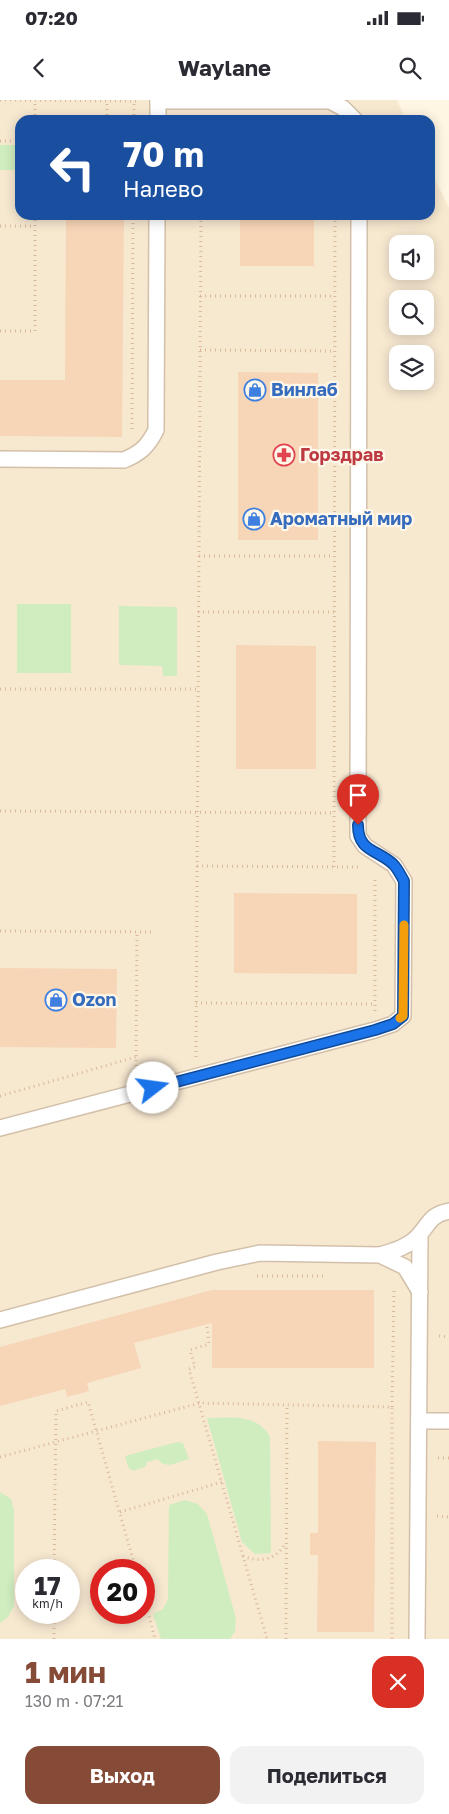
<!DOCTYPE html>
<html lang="ru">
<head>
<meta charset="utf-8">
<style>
  body { margin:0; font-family:"Golos Text",sans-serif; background:#f2f2f3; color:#2b2b33; height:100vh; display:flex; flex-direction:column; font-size:19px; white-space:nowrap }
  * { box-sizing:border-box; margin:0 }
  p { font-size:16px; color:#7c7c81 }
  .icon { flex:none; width:28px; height:28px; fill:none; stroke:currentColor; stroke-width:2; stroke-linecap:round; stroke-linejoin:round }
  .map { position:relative; height:1539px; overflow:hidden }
  .sheet { display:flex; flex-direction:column; background:#fff; flex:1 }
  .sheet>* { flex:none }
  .guide { position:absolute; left:15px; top:15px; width:420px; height:105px; border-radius:15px; box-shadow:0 2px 12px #0003; background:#1a4fa0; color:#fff; overflow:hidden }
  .buttons { position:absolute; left:389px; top:135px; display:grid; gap:10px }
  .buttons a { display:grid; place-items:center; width:45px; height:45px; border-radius:10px; background:#fff; box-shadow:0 2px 12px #0003; font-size:25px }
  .speed { position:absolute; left:15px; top:1459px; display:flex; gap:10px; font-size:25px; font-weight:700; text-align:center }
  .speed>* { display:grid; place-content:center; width:65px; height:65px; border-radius:50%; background:#fff; box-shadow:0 2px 12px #0003; line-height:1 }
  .speed small { font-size:12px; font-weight:400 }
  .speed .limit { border:8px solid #d22; background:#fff; color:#111 }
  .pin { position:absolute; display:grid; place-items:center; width:42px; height:42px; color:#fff; margin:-51px -21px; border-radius:50% 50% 50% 0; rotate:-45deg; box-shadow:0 0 5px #0007 }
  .pin .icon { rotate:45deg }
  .me { position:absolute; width:55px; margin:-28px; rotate:75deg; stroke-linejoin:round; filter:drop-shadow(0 0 4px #0008) }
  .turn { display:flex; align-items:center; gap:18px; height:105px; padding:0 25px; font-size:22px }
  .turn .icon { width:65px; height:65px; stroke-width:2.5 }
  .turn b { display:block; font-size:35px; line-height:42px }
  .round { display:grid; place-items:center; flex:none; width:52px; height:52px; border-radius:15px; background:#f2f2f3 }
  .overview { display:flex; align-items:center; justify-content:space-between; height:85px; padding:0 25px }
  h1 { font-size:30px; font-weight:700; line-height:38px; color:#864b37 }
  .button { display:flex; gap:10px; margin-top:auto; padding:10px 25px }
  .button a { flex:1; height:58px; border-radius:15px; background:#864b37; color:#fff; font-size:20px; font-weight:700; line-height:58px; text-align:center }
  .button a+a { background:#f2f2f3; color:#2b2b33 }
  .status { display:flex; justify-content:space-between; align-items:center; height:35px; padding:0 25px; background:#fff; direction:ltr }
  .status svg { height:14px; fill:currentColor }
  header { display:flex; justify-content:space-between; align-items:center; height:65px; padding:0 25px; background:#fff; font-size:22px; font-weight:700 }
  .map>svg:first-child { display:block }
  .residential { fill:#f7e8d0; fill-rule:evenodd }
  .green { fill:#cfedbf }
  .building { fill:#f7d5b7 }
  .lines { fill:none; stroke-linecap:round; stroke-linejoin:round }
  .lane-casing { stroke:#d3c0aa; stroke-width:18 }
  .path { stroke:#dcb89a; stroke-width:3; stroke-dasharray:1 4; stroke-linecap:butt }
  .lane { stroke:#fff; stroke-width:15 }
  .route-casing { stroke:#114b97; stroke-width:12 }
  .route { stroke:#1a73e8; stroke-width:9 }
  .slow { stroke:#f59e0b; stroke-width:9 }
  .labels { text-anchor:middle; stroke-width:4.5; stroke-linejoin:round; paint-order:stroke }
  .shop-label { font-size:18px; font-weight:bold; fill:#366cbe; stroke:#fff8ea; text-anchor:start }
  .health-label { font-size:18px; font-weight:bold; fill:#be3a42; stroke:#fff8ea; text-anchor:start }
</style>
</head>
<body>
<div class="status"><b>07:20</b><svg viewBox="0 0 49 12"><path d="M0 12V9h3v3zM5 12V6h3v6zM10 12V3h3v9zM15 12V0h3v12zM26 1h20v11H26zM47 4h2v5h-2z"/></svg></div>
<header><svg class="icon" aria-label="back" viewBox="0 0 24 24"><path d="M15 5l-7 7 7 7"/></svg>Waylane<svg class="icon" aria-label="search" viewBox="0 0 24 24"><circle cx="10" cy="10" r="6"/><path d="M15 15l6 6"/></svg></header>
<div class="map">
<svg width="449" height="1539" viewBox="0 0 449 1539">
  <rect width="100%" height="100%" fill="#fef5e2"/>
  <path class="residential" d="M0,0h397l9,20h-386v95h410v-46l19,39v1431h-449zM398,144h27v27h-27zM398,199h27v27h-27zM398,254h27v27h-27zM26,1470h43v42h-43zM101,1470h43v42h-43z"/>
  <g class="green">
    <rect x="0" y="45" width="16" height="25"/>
    <rect x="17" y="504" width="54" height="69"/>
    <polygon points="119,506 177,507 177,576 163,576 162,566 119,565"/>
    <path d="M207,1318c23,0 50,-5 63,19l1,116 -16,1 -13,-12z"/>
    <path d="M177,1342l6,1 6,16c-11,3 -24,11 -31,0l-11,3 -2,5 -12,4 -5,-4 -3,-11z"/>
    <polygon points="0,1392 11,1399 14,1410 14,1506 8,1517 0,1523"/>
    <polygon points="185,1400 198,1404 207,1414 236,1519 235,1531 230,1539 161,1539 153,1514 163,1509 168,1499 169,1405"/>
  </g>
  <g class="building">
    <polygon points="66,115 124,115 122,337 0,336 0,280 65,280"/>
    <rect x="240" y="115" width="74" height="51"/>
    <polygon points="238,272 318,273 318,440 238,440"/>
    <polygon points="236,545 316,546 316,669 236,669"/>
    <polygon points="234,793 357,794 357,874 234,873"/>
    <polygon points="0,868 117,869 116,948 0,947"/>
    <polygon points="212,1190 374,1190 374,1268 212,1268 212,1223 134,1243 141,1268 87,1283 89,1291 67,1297 65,1289 0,1306 0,1247"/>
    <polygon points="318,1341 376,1342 374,1532 317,1532 318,1455 310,1455 310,1433 318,1433"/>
  </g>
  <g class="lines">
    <g class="lane-casing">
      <g id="lane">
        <polyline points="158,0 158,20"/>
        <polyline points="158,1 330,1 343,8 355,20"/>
        <path d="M0,359l124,1c17,-7 24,-14 32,-30l1,-215"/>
        <polyline points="0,1028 375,930 393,924 403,916 404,781 394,765 365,746 358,736 359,115"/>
        <path d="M380,1155c14,-4 30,-9 39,-20 11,-12 11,-20 30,-24"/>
        <polyline points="0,1220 217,1162 260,1153 380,1155 405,1167 420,1192"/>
        <polyline points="419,1321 449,1321"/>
        <polyline points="417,1539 420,1135"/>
      </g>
    </g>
    <g class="path">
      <polyline points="0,0 139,1"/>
      <polyline points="35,20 35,1"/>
      <polyline points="107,20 107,1"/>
      <polyline points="134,20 134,1"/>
      <polyline points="0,41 20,41"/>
      <polyline points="0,126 35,126"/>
      <polyline points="200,196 334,196"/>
      <polyline points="0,231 35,231 35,115"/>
      <polyline points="200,250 335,251"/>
      <polyline points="132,329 133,115"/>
      <polyline points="199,456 334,456"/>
      <polyline points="198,512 335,512"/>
      <polyline points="0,589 198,589"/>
      <polyline points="0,711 334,713"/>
      <polyline points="197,766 359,767"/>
      <polyline points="334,767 335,115"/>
      <polyline points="0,831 153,832"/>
      <polyline points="196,903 375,904"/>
      <polyline points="375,911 375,777"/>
      <polyline points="196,957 201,115"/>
      <polyline points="136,971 137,832"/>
      <polyline points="0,996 136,957"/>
      <polyline points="257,1176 326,1176"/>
      <polyline points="207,1227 209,1244 190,1250 195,1267 189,1269 267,1539"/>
      <polyline points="439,1236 449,1237"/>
      <polyline points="392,1307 394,1190"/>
      <polyline points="0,1357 200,1303 392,1307 392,1539"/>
      <polyline points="438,1358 449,1358"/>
      <polyline points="120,1412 222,1382"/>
      <polyline points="437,1416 449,1417"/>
      <path d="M243,1456c16,7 33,4 42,-12"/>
      <polyline points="54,1470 56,1311 88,1302 136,1470"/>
      <polyline points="144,1497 155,1539"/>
      <polyline points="54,1539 54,1512"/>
      <polyline points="286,1539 287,1305"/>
    </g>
    <use href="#lane" class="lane"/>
  </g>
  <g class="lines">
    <g class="route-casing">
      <path id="route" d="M153,988l222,-58 18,-6 10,-8 1,-135c-3,-5 -6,-12 -11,-17 -16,-15 -35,-12 -35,-39"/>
    </g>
    <use href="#route" class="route"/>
    <polyline class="slow" points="400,918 403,916 404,825"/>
  </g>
  <defs>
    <g id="shop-ring" transform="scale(1.125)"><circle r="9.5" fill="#fff8ea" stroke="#3f7fe0" stroke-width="1.5"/><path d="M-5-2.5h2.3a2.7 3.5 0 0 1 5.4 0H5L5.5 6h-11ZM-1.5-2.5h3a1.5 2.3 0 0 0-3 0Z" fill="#3f7fe0"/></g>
    <g id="pharmacy-ring" transform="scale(1.125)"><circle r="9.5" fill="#fff8ea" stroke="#e0444e" stroke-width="1.5"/><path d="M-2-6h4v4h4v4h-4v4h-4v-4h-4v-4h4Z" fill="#e0444e"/></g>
  </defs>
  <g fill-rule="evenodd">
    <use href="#shop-ring" x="255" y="290"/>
    <use href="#pharmacy-ring" x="284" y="355"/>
    <use href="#shop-ring" x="254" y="419"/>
    <use href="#shop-ring" x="56" y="900"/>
  </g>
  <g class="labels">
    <g class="shop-label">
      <text x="271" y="296">Винлаб</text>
      <text x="270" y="425">Ароматный мир</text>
      <text x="72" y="906">Ozon</text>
    </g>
    <g class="health-label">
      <text x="300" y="361">Горздрав</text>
    </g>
  </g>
</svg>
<div class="buttons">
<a><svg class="icon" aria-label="sound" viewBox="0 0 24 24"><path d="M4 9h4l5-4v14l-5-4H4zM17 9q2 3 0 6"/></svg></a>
<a><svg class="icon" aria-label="search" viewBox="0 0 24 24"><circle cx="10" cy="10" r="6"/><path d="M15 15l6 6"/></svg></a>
<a><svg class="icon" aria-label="layers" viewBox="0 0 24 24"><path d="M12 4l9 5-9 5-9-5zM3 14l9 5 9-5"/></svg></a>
</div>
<div class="speed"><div>17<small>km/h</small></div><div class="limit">20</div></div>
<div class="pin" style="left:358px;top:725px;background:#d93025"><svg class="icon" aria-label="arrive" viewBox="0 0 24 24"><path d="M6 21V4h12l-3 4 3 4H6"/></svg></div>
<svg class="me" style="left:153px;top:988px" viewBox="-20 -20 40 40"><circle r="19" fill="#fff"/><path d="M0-13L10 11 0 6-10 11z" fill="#1a73e8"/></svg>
<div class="guide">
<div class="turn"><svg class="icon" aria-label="left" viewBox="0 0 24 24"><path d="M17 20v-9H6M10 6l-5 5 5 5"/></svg><div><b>70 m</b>Налево</div></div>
</div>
</div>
<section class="sheet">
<div class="overview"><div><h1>1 мин</h1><p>130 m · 07:21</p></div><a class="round" style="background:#d93025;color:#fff"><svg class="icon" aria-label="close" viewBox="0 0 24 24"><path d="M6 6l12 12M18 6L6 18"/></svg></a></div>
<div class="button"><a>Выход</a><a>Поделиться</a></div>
</section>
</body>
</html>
